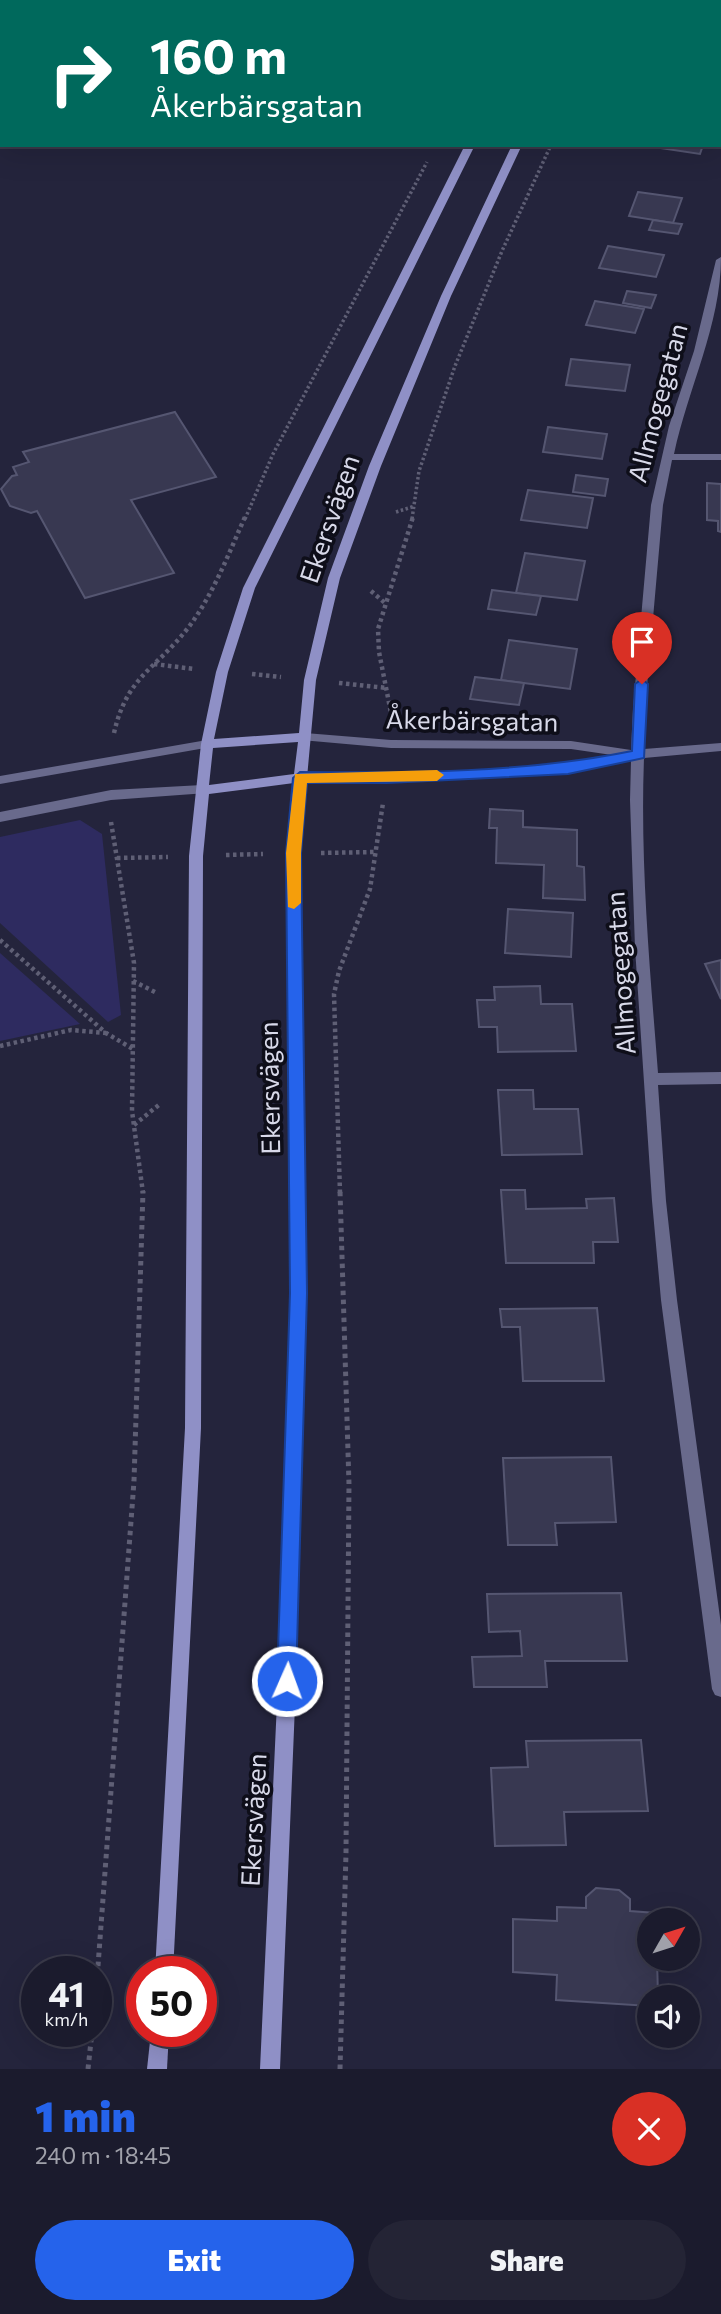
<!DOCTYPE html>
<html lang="en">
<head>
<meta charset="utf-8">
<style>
  body { margin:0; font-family:Commissioner,sans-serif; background:#242435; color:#f1f3f6; height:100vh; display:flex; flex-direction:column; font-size:26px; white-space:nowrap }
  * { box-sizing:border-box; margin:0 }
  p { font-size:23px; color:#a0a1aa }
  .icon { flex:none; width:38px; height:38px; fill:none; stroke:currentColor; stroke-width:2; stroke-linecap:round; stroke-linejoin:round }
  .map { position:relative; height:2069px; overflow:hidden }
  .details { display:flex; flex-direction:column; background:#1b1b2d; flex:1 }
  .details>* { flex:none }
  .hud { position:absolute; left:0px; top:0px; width:721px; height:147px; box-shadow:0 7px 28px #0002,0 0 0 2px #393949; background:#00695c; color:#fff; overflow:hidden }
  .needle { width:46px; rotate:51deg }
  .fabs { position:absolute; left:637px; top:1908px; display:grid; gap:14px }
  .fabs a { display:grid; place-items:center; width:63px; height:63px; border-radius:50%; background:#1b1b2d; box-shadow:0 7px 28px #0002,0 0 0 2px #393949; font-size:35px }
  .speed { position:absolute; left:21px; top:1956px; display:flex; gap:14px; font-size:35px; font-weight:700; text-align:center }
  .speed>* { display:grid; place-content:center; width:91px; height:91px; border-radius:50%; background:#1b1b2d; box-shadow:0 7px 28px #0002,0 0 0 2px #393949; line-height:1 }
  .speed small { font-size:18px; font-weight:400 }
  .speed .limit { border:10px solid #d22; background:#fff; color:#111 }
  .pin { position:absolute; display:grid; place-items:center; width:60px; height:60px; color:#fff; margin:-72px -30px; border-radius:50% 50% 50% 0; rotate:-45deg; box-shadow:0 0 7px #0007 }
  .pin .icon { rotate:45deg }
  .me { position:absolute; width:77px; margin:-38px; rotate:2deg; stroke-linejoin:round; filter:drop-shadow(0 0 5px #0008) }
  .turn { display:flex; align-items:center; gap:24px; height:147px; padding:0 35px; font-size:32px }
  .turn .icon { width:91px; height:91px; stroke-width:2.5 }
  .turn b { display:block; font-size:49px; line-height:60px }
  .round { display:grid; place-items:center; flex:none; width:74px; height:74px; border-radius:37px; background:#242435 }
  .summary { display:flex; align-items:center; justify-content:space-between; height:119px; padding:0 35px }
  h1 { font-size:42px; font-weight:800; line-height:52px; color:#2563eb }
  .action { display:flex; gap:14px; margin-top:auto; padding:14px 35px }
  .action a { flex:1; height:80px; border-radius:42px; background:#2563eb; color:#fff; font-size:28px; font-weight:800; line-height:80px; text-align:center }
  .action a+a { background:#242435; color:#f1f3f6 }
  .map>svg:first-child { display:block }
  .built { fill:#2d2e4b }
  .green { fill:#2e2b60 }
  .building { fill:#383851; stroke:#555671; stroke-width:2 }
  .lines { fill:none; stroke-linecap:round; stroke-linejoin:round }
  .path-far2 { stroke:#5f5f75; stroke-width:3.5; stroke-dasharray:2.5 2.5; stroke-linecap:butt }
  .path-far1 { stroke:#5f5f75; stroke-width:4.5; stroke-dasharray:3.5 3.5; stroke-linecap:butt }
  .path { stroke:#5f5f75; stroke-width:5; stroke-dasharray:4.5 4.5; stroke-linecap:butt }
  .minor { fill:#696a8c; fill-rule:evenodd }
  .secondary { fill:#8f90c6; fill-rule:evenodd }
  .route { fill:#2563eb; stroke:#184099; stroke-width:2 }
  .slow { fill:#f59e0b }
  .labels { text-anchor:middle; stroke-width:7; stroke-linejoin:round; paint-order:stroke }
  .street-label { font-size:26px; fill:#d8d9e9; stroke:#0e0e19 }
</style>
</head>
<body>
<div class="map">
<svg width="721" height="2069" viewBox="0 0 721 2069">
  <rect width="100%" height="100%" fill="#24243c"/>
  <polygon class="built" points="0,0 209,0 2,2 2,71"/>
  <g class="green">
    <polygon points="80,820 102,834 121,1015 108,1022 0,923 0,837"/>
    <polygon points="0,953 80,1024 0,1041"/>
  </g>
  <g class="building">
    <polygon points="661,145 703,145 700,154 660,148"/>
    <polygon points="638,192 682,198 673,223 629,216"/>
    <polygon points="653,220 673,223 682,224 678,234 649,230"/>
    <polygon points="608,246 664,255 656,277 599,268"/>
    <polygon points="627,291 656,295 651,308 623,303"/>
    <polygon points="595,301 644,309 635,333 586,325"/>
    <polygon points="571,359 630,365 625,391 566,385"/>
    <polygon points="175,412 216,477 131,500 174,573 85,598 37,511 31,513 10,506 1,489 12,476 17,475 13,467 29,462 23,452"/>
    <polygon points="548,427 607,434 602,459 543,452"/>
    <polygon points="576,475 608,479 605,496 573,492"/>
    <polygon points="707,483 721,484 721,532 718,531 718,521 707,520"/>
    <polygon points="528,490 593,498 587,528 521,520"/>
    <polygon points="525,553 585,561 577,600 516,593"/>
    <polygon points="492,590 541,596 536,615 488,609"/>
    <polygon points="509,640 577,649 570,689 501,680"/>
    <polygon points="475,677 524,683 519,705 470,699"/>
    <polygon points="490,809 523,811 523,827 577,830 577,866 584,867 585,900 543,898 544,865 496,863 497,828 489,828"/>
    <polygon points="508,909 573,913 571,957 505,953"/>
    <polygon points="721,960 721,999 705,964"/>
    <polygon points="540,986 541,1004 572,1004 576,1051 498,1052 497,1027 479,1027 477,1000 495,1000 494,987"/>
    <polygon points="498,1090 533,1090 534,1109 578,1109 582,1154 502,1155"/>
    <polygon points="501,1190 525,1190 526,1209 587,1208 586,1199 614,1198 618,1242 593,1242 594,1263 506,1263"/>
    <polygon points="597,1308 604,1381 523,1381 520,1327 502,1327 500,1309"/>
    <polygon points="611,1457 616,1522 555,1523 557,1545 508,1545 503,1458"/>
    <polygon points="621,1593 627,1661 545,1661 547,1687 474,1687 472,1657 522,1656 520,1631 489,1632 487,1594"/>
    <polygon points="641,1740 648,1811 564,1812 566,1845 495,1846 491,1768 528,1767 526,1741"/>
    <polygon points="596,1888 619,1890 630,1899 630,1911 656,1913 657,1920 649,1920 649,1958 657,1958 658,1997 649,1997 649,2006 556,2000 557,1975 513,1972 513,1919 557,1921 557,1907 586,1908 586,1897"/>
  </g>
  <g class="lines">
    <g class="path-far2">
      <polyline points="618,0 621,2"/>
      <polyline points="396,512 415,506"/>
      <polyline points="245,519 273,454 427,162"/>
      <polyline points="412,519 419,471 455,366 502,251 551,145"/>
    </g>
    <g class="path-far1">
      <polyline points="371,591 385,603"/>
      <polyline points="154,664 194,669"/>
      <polyline points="252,674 281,677"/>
      <polyline points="339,683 387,688"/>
      <polyline points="392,718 379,652 378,629 413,517"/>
      <path d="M114,733c13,-57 41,-63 74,-105 25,-33 40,-73 57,-111"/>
      <polyline points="111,822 134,963 132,1111 143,1193"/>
      <polyline points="321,853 376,852"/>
      <polyline points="226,855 263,854"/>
      <polyline points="117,858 168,857"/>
      <polyline points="0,940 106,1033 133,1049"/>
      <polyline points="133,981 157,993"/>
      <polyline points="0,1046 71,1030 106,1033"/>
      <polyline points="134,1125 160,1104"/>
      <polyline points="340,1193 334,994 339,971 370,889 383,803"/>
    </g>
    <g class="path">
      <polyline points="96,1993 134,1481 143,1191"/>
      <polyline points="88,2069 92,2032"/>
      <polyline points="340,2069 346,1853 349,1484 340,1191"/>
    </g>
    <g class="minor">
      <polygon points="436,0 444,0 435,2"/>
      <path d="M721,257c0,68 -33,131 -47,197h47v6h-49l-9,45 -18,204 -1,40 77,-6v8l-77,7c-4,105 6,211 14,315l63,-1v12l-63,1 8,116 11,99 44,325v72l-6,-2 -3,-6 -51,-389 -9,-99 -17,-253 -5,-148 1,-40 -63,13 -181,9h-87l-6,-4 6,-4h87l181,-9 44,-10 -41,-6 -180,-1 -90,-8 -2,-3 6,-4 86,7 180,1 60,9 2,-41 18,-204 18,-79 25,-75 22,-91z"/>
      <polygon points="207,740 211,741 213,744 211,747 0,784 0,776"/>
      <polygon points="202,785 207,787 208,790 207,793 111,800 0,822 0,812 111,790"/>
    </g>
    <g class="secondary">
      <polygon points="539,0 547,0 538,2"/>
      <polygon points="583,0 591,0 582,2"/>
      <path d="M465,145h10l-220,443 -27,84 -14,67 85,-6 5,-53 24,-102 41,-112 72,-170 71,-151h10l-71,151 -70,170 -41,112 -24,102 -16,174 7,439 -11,388 -16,388h-20l18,-388 13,-388 -5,-439 8,-71 -85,11 -6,62 -2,572 -28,544h-18l30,-544 4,-572 12,-112 15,-72 27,-84zM298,742l-4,32 -85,11 4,-37z"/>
      <polygon points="151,2032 169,2032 167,2069 147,2069"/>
    </g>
  </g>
  <path class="route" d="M642,679l6,5 -4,74 -76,16 -181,9h-80l-6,70 6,440 -11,388 -2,7 -7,2 -7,-2 -3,-7 13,-388 -4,-440 7,-75 7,-6c111,1 224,1 332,-21l3,-67z"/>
  <polygon class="slow" points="437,770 444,775 437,781 307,783 301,853 301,903 294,909 288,907 286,853 295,774"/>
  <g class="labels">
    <g class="street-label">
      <text transform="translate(658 403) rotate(-75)" y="9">Allmogegatan</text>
      <text transform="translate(330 519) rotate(-71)" y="9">Ekersvägen</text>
      <text transform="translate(472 721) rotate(1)" y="9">Åkerbärsgatan</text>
      <text transform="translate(621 973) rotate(-94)" y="9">Allmogegatan</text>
      <text transform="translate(270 1088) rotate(-91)" y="9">Ekersvägen</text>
      <text transform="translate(254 1820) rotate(-87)" y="9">Ekersvägen</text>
    </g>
  </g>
</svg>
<div class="fabs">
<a><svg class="needle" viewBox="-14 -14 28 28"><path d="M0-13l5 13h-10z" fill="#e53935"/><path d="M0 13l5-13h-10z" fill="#a0a1aa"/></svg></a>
<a><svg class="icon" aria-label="sound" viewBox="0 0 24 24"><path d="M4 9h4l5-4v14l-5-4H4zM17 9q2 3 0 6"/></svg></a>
</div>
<div class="speed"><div>41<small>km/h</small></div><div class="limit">50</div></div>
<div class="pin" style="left:642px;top:684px;background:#d93025"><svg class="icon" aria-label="arrive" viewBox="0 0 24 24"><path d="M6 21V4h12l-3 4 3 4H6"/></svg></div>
<svg class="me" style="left:287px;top:1681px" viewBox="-20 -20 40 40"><circle r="17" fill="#2563eb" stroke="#fff" stroke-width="3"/><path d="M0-11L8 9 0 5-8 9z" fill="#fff"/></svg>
<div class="hud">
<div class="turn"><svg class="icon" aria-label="right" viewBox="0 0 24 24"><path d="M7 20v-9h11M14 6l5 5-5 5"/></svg><div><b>160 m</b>Åkerbärsgatan</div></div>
</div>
</div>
<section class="details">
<div class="summary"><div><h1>1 min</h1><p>240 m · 18:45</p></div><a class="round" style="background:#d93025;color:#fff"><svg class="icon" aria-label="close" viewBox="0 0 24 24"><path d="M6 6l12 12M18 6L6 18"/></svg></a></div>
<div class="action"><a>Exit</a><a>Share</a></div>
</section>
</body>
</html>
